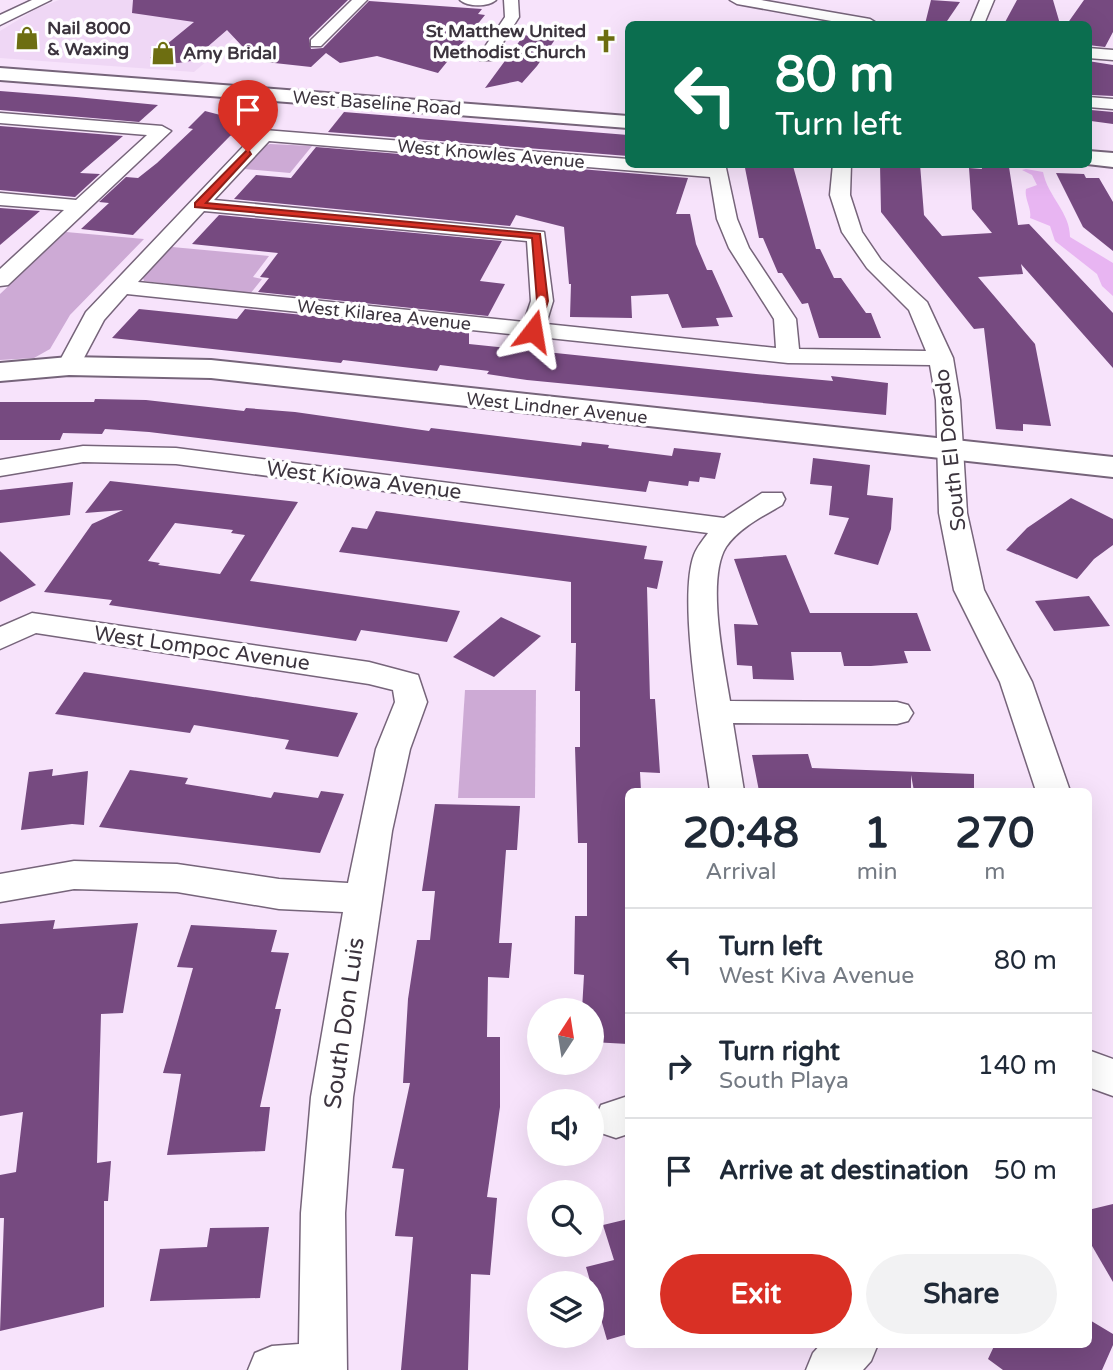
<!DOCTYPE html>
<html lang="en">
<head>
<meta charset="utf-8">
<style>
  body { margin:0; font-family:"Varela Round",sans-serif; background:#f2f2f3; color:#1f2937; height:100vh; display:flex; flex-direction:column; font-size:26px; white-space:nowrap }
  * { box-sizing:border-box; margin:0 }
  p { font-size:23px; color:#747a83 }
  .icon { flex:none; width:38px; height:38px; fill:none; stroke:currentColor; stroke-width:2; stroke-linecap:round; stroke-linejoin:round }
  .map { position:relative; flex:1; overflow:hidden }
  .sheet { position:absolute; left:625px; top:788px; width:467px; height:560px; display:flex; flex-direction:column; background:#fff; border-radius:10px; box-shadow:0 7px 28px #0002 }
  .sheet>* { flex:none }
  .top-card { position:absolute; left:625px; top:21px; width:467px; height:147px; border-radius:10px; box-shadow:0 7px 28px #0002; background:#0b6e4f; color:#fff; overflow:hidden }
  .needle { width:46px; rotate:12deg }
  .buttons { position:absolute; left:527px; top:998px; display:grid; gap:14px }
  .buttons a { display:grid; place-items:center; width:77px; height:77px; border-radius:50%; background:#fff; box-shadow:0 7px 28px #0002; font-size:35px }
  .pin { position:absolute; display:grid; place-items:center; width:60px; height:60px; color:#fff; margin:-72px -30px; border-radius:50% 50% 50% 0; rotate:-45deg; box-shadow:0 0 7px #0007 }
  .pin .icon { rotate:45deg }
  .me { position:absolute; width:77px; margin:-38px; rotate:14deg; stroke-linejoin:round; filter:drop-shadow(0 0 5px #0008) }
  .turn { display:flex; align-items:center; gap:24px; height:147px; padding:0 35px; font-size:32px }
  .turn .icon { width:91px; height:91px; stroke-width:2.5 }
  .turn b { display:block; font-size:49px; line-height:60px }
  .eta { display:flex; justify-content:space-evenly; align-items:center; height:119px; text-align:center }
  .eta b { font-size:42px; font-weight:700; line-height:49px }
  .action { display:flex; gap:14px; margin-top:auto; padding:14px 35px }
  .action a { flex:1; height:80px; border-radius:42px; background:#d93025; color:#fff; font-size:28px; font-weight:700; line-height:80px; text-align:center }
  .action a+a { background:#f2f2f3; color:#1f2937 }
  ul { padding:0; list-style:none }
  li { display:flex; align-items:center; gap:21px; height:105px; padding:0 35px; border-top:2px solid #e0e1e3 }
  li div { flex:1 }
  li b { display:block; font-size:26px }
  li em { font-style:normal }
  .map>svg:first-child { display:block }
  .built { fill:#efd7f5 }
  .green { fill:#cdaad5 }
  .water { fill:#e8b5f2 }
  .building { fill:#764a80; fill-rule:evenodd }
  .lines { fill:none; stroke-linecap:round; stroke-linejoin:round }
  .minor-casing { stroke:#76647a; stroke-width:3 }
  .tertiary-casing { stroke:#76647a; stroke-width:4 }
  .primary-casing { stroke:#76647a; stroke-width:4 }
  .minor { fill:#fff; fill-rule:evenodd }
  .tertiary { fill:#fff; fill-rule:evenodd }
  .primary { fill:#fff; fill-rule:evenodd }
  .route { fill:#d93025; stroke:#8d1f18; stroke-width:2 }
  .labels { text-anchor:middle; stroke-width:7; stroke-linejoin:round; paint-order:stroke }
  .far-poi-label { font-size:18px; font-weight:bold; fill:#3c343e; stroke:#fff; text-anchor:start }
  .far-street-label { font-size:18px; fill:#3c343e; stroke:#fff }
  .street-label { font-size:21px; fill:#3c343e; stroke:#fff }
  .near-street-label { font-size:24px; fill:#3c343e; stroke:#fff }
</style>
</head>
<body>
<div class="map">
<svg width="1113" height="1370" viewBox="0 0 1113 1370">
  <rect width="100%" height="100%" fill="#f7e3fb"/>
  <polygon class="built" points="59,0 184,0 269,8 194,72 0,58 0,31 36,9"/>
  <g class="green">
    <polygon points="270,144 312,146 290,173 244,169 264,146"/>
    <polygon points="66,232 144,239 70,315 50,349 34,358 0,360 0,294"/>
    <polygon points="172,247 269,256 253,277 262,279 250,294 144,281 143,278"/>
    <polygon points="465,690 536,690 535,798 458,798"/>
  </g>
  <path class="water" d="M1026,169l17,3c5,25 27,40 27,65l43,26v33l-11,-10 -5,-12 -42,-33 -5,-15 -20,-8c2,-10 -6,-19 -4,-29l11,-4 -5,-10 -10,-5z"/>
  <g class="building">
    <polygon points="133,0 348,0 309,38 311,49 323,48 369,1 482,9 478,14 485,15 438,73 377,56 340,63 326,53 311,67 256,61 227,30 191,61 178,63 153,61 156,59 150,58 194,22 132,13"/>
    <polygon points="931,0 960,2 945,24 925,24"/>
    <polygon points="1017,0 1053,0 1060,24 1004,24"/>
    <polygon points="1084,0 1113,0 1113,32 1105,47 1088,45 1088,24 1067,24"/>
    <polygon points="533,25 558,27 552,37 556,38 537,66 522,83 518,81 485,88 524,35 530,36"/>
    <polygon points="1088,61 1113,65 1113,96 1092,95 1088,91"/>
    <polygon points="0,91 76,97 158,105 139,122 0,110"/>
    <polygon points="1091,110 1113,112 1113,124 1091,121"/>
    <polygon points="205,111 255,124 230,136 133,235 81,229 109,203 99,202 126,177 138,178 157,163 193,129 188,128"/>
    <polygon points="344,112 628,135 628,156 328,132"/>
    <polygon points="0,126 123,136 80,173 100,174 75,197 0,190"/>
    <polygon points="316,147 688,178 676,214 690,214 696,244 707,270 712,270 733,317 716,318 719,326 682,328 668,294 631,296 632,318 570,317 571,284 569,284 564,227 516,215 510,226 234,199 256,175 291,178"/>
    <polygon points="880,164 920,164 924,215 942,236 992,233 972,209 969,168 982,169 981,165 1009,167 1018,225 1029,224 1113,313 1113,368 1021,264 1023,274 978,277 1035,344 1051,426 1023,424 1023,431 996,429 984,328 974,329 881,212"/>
    <polygon points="793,166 816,249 820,249 834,278 841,278 866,313 871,313 881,338 819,338 808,303 802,304 782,273 778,273 763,238 759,238 745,168"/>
    <polygon points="1056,173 1084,174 1086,178 1099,178 1113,202 1113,251 1083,227"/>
    <polygon points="0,208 40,211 0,245"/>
    <polygon points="219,215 502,241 480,281 505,284 488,316 258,292 269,278 260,277 278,253 192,244"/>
    <polygon points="139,309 237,319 245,309 469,332 469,344 756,374 833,381 831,376 888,383 886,415 527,380 487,374 489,371 440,365 437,371 343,360 341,363 112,338"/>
    <polygon points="95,399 146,400 244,411 246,408 295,412 429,431 431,428 581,446 582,442 609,445 608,448 672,456 674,448 721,453 715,479 700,477 699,482 689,481 688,486 649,481 646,492 149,432 105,429 102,434 63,433 60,440 0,440 0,402 94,402"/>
    <polygon points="813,458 870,465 867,495 893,498 891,529 878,565 834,554 849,518 829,515 832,486 810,484"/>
    <path d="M110,481l188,21 -48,79 210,30 -13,31 -86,-12 -5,11 -247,-36 3,-5 -68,-8 48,-68 31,-14 -38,3zM175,523l58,7 -2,3 14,2 -25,39 -62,-9 2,-2 -12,-2z"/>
    <polygon points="73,482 70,515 0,523 0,490"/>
    <polygon points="1071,498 1113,519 1113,545 1094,559 1077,579 1006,550 1027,528"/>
    <polygon points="376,511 647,546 644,559 663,561 657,589 647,587 650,699 655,699 660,773 640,772 641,791 628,791 628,1044 592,1042 592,1010 582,1010 584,975 574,974 575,916 587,916 587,843 578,843 575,747 580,747 580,691 575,691 576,643 571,643 571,582 339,552 352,527 367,529"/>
    <polygon points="0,551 36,585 0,602"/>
    <polygon points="786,555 810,613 917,613 931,651 904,651 908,663 871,666 844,666 841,652 791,652 794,680 753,679 752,666 737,665 734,624 758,625 734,559"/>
    <polygon points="1089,596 1110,626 1054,631 1035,601"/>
    <polygon points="501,617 541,636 494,677 453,657"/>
    <polygon points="84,672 214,691 358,713 338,757 285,749 289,740 194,725 190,733 55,714"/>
    <polygon points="808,754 812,768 974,774 974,791 914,791 911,775 911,791 759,791 752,755"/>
    <polygon points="53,769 52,776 88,771 84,825 72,824 21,830 29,772"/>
    <polygon points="130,770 188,778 185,784 271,798 274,792 318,798 321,791 344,794 320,853 99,827"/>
    <polygon points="435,804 520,806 517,850 506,850 499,943 512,943 509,978 488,977 487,1037 500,1037 500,1107 487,1197 497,1198 490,1275 471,1274 468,1370 401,1370 413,1237 395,1236 404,1169 392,1168 410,1083 403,1083 408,999 417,940 430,940 435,891 422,891"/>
    <polygon points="55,920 53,929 138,923 123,1013 101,1014 97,1163 111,1161 108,1201 104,1201 104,1307 0,1331 4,1218 0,1218 0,1175 16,1172 23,1112 0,1116 0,924"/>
    <polygon points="191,925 277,930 271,952 289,953 275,1009 281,1009 260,1107 270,1107 265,1151 167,1155 181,1074 163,1073 193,968 177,967"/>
    <polygon points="1113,1204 1113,1282 1088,1239 1088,1210"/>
    <polygon points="628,1219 628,1334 607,1340 586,1267 614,1260 603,1225"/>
    <polygon points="269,1227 260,1298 150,1301 160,1249 207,1247 210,1228"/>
    <polygon points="1088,1319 1113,1334 1113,1345 1102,1370 1003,1370 988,1359 995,1344 1088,1344"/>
  </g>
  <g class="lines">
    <g class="minor-casing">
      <g id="minor">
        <polygon points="32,0 51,0 0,25 0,15"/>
        <polygon points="352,0 367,0 321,46 311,46 311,40"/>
        <path d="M460,0h36c-8,7 -28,7 -36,0z"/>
        <polygon points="504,0 518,0 519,17 492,60 480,60 478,57 505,17"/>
        <polygon points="730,0 761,0 870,19 878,24 848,24 737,4"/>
        <polygon points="980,0 994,0 984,24 970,24"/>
        <polygon points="1088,48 1113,50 1113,60 1088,58"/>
        <polygon points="1088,97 1113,99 1113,109 1088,107"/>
        <polygon points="0,113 162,126 171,131 8,285 0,286 0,269 64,210 0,205 0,193 76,200 147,135 0,123"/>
        <path d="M264,130l364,29v5l98,4 11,51 12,29 47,71 3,30 127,2 -17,-41 -42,-42 -25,-36 -12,-37 3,-31h18l-1,31 12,37 19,28 46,42 26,56 7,42 7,113 17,77 48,92 38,109h-34l-36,-109 -46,-92 -15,-77 -3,-113 -6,-35 -142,-2 -661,-69 -23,26 -27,51h-16l-4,-5 29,-54 172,-181zM269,141l441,36 7,42 12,29 45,71 2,29 -230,-24 7,-23 -9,-69 -330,-32zM204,211l323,30 4,60 -7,21 -386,-40z"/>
        <path d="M83,446l93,2 548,70 38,-25h20l3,6 -3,6c-19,11 -43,23 -56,42 -20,32 -2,117 4,154l167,1 11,3 5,8 -5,8 -11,3 -164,-1 11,68h-34c-7,-52 -33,-190 -16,-236 3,-8 9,-15 14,-22l-532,-69 -93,-2 -83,14v-16z"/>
        <polygon points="32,613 369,662 418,675 427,702 410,749 392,831 353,1097 345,1213 347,1370 248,1370 255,1353 272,1346 299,1344 301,1213 311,1097 343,912 279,909 177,892 74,889 0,902 0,874 74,861 177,864 279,879 348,883 376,749 395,702 393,690 369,684 36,633 0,649 0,627"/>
        <polygon points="1088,1050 1113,1059 1113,1096 1088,1087"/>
        <polygon points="628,1096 628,1134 616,1138 601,1133 595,1119 601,1105"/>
        <polygon points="821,1344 878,1344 871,1361 863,1370 806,1370 813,1353"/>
      </g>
    </g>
    <g class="tertiary-casing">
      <polygon id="tertiary" points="69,357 211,360 1113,457 1113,477 211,378 69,375 0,381 0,363"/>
    </g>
    <g class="primary-casing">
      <g id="primary">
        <polygon points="0,68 628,116 628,128 0,80"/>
        <polygon points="1088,151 1113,153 1113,167 1087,164"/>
      </g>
    </g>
    <use href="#minor" class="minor"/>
    <use href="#tertiary" class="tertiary"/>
    <use href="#primary" class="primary"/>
  </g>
  <polygon class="route" points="248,149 251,154 206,203 540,234 548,301 539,331 533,334 528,331 537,301 532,238 195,207 195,203"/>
  <defs>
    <g id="shop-bare" transform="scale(1.89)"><path d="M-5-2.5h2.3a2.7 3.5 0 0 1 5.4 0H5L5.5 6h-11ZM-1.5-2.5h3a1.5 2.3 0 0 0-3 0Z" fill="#6d6e11" stroke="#fff" stroke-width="2.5" paint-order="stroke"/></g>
    <g id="church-bare" transform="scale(1.89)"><path d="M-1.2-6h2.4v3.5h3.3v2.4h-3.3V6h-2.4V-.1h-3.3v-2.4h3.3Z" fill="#6d6e11" stroke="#fff" stroke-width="2.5" paint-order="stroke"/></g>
  </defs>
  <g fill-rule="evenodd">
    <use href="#shop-bare" x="27" y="38"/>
    <use href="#church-bare" x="606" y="41"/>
    <use href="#shop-bare" x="163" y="53"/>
  </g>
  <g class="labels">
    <g class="far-poi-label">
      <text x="47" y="34">Nail 8000<tspan x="47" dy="21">&amp; Waxing</tspan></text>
      <text x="586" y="37" text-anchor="end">St Matthew United<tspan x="586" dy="21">Methodist Church</tspan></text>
      <text x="183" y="59">Amy Bridal</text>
    </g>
    <g class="far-street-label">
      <text transform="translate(377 103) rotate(4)" y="6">West Baseline Road</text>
      <text transform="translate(491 154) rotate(5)" y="6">West Knowles Avenue</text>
      <text transform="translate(384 315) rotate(6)" y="6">West Kilarea Avenue</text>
      <text transform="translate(557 408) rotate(6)" y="6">West Lindner Avenue</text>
    </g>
    <g class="street-label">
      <text transform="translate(950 450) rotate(-96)" y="7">South El Dorado</text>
      <text transform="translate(364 480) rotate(7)" y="7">West Kiowa Avenue</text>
      <text transform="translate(202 648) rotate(8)" y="7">West Lompoc Avenue</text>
    </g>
    <g class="near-street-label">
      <text transform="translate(344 1023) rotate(-82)" y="8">South Don Luis</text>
    </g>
  </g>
</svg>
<div class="buttons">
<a><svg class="needle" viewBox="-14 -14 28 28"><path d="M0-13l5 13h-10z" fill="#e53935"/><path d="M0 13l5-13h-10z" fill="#747a83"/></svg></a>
<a><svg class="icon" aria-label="sound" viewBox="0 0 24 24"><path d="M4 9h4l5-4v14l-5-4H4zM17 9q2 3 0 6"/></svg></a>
<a><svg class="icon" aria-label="search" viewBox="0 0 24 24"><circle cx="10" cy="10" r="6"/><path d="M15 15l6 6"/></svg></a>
<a><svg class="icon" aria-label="layers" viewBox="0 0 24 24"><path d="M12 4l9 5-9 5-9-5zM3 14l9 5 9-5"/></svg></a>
</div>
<div class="pin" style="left:248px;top:152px;background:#d93025"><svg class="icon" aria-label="arrive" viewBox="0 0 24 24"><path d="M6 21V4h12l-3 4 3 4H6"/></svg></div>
<svg class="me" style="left:533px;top:331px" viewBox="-20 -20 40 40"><path d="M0-17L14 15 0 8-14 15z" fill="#d93025" stroke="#fff" stroke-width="4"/></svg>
<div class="top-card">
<div class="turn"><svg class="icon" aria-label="left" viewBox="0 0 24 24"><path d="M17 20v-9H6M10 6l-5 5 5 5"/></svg><div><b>80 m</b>Turn left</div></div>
</div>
<section class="sheet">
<div class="eta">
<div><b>20:48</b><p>Arrival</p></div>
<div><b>1</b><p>min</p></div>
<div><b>270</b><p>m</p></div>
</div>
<ul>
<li><svg class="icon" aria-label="left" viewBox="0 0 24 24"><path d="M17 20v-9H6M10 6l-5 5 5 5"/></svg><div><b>Turn left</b><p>West Kiva Avenue</p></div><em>80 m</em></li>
<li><svg class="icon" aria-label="right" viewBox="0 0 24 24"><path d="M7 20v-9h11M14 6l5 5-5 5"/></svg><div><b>Turn right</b><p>South Playa</p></div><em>140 m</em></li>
<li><svg class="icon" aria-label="arrive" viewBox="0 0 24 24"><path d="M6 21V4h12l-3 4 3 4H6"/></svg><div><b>Arrive at destination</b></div><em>50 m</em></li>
</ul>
<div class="action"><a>Exit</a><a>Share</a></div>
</section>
</div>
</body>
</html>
